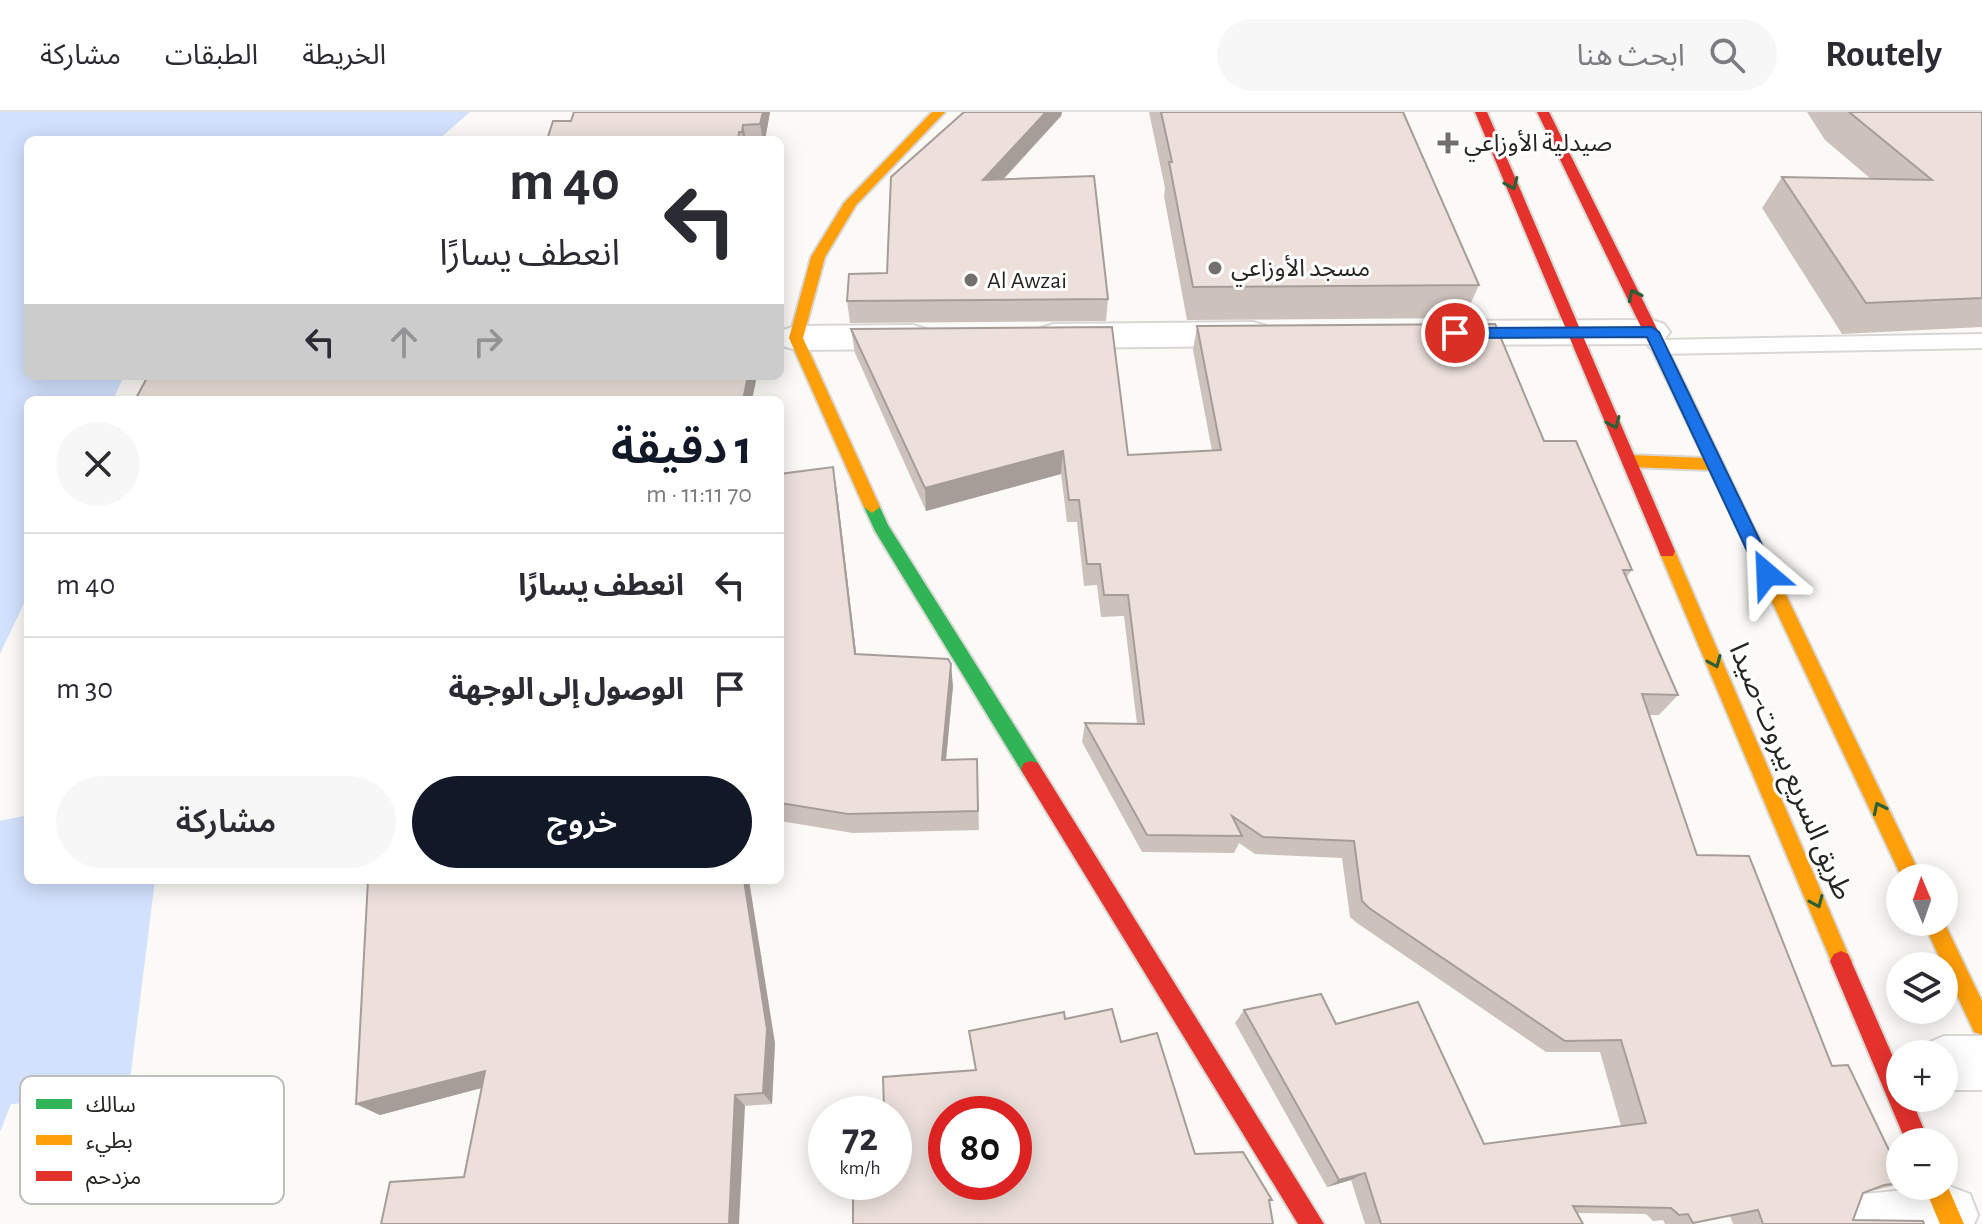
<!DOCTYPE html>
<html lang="ar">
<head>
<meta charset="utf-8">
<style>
  body { margin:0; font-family:"Alegreya Sans","Noto Sans Arabic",sans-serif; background:#f7f7f7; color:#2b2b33; direction:rtl; height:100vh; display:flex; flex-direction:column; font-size:30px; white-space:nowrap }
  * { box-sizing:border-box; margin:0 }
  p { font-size:26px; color:#7c7c81 }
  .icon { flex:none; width:44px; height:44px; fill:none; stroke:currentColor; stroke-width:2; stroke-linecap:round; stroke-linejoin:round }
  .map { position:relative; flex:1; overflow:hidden; direction:ltr }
  .panel { position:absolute; left:24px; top:284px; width:760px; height:488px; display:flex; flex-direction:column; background:#fff; border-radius:12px; box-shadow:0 4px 20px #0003; direction:rtl }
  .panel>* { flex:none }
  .top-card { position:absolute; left:24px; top:24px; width:760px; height:244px; border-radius:12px; box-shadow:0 4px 20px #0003; direction:rtl; background:#fff; color:#2b2b33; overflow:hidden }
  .needle { width:52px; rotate:358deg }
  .fabs { position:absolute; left:1886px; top:752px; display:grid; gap:16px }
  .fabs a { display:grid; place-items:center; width:72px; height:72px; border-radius:50%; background:#fff; box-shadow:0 4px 20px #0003; font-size:40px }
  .speed { position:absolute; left:808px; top:984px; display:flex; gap:16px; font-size:40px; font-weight:700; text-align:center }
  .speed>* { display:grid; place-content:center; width:104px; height:104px; border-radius:50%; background:#fff; box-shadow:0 4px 20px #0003; line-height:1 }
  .speed small { font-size:20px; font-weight:400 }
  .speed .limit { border:12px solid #d22; background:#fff; color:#111 }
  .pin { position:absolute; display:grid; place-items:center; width:68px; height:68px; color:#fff; margin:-34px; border:4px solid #fff; border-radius:50%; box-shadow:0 2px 8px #0007 }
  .me { position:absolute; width:88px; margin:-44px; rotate:334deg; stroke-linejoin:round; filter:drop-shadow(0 0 6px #0008) }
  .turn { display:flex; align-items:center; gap:28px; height:168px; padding:0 32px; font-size:36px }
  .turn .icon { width:104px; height:104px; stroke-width:2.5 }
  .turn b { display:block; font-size:56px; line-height:68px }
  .lanes { display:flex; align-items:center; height:76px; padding:0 32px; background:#0003; justify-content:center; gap:40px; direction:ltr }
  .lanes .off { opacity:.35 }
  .round { display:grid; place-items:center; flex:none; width:84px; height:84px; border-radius:42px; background:#f7f7f7 }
  .headline { display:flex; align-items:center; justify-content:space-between; height:136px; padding:0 32px }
  h1 { font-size:48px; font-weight:600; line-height:60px; color:#111827 }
  .action { display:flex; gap:16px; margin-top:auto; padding:16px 32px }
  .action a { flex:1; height:92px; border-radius:48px; background:#111827; color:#fff; font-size:32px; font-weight:600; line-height:92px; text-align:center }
  .action a+a { background:#f7f7f7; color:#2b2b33 }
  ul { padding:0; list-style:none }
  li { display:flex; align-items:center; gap:24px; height:104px; padding:0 32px; border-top:2px solid #e1e1e2 }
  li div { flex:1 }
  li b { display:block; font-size:30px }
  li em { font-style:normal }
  header { display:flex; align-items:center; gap:48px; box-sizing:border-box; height:112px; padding:0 40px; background:#fff; border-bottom:2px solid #e1e1e2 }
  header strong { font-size:38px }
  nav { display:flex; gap:44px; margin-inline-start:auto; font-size:28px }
  .search { width:560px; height:72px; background:#f7f7f7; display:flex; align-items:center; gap:20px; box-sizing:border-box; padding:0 28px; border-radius:44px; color:#7c7c81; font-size:30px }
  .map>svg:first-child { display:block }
  .water { fill:#d2e1fd }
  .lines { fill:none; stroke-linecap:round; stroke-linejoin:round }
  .lane-casing { stroke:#d9d7d4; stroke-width:4 }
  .street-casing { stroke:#d9d7d4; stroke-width:4 }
  .fast-casing { stroke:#d9d7d4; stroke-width:4 }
  .slow-casing { stroke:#d9d7d4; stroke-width:4 }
  .jam-casing { stroke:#d9d7d4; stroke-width:4 }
  .lane { fill:#fffefe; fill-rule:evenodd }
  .street { fill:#fffefe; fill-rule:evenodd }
  .fast { fill:#30b455; fill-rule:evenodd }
  .slow { fill:#ff9f0a; fill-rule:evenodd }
  .jam { fill:#e5322d; fill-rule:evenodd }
  .wall { fill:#ccc1bb }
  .shaded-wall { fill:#a69d99 }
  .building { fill:#ede0da; stroke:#a69d99; stroke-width:2; fill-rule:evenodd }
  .oneway { stroke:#2b5f36 }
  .route { fill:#1a73e8; stroke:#114b97; stroke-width:2 }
  .poi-dot { fill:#72706d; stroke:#fff; stroke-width:3 }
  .labels { text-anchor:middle; stroke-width:6; stroke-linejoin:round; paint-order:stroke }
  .far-poi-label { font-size:24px; fill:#272622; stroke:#fff; text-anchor:start }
  .street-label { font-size:28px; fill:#272622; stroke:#fff }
  .key { fill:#fff; stroke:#bebebd; stroke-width:2 }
  .key-label { font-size:22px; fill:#272622 }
</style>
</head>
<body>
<header>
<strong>Routely</strong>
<div class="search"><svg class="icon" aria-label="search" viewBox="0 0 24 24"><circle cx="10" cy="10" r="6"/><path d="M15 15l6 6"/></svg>ابحث هنا</div>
<nav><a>الخريطة</a><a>الطبقات</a><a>مشاركة</a></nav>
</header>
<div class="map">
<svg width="1982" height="1112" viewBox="0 0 1982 1112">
  <rect width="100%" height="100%" fill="#fcfaf7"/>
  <g class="water">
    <polygon points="0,0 470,0 438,28 28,28 28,264 124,264 113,288 28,288 28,483 0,542"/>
    <polygon points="28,703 28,768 155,768 128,984 11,992 0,1020 0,709"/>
  </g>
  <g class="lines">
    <g class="lane-casing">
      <polygon id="lane" points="1982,222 1982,236 1659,242 1649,235 1659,228"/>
    </g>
    <g class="street-casing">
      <g id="street">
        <polygon points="1652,208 1664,212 1670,220 1664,228 1652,232 1438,233 1425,229 1420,221 1425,213 1438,209"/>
        <polygon points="1253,210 1266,214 1271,222 1266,230 1253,234 1054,236 1041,232 1036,224 1041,216 1054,212"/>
        <polygon points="913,213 926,217 931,225 926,233 913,237 796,238 783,234 780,229 783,218 796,214"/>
        <polygon points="1944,924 1982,924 1982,978 1944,978 1944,942 1921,942 1925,932"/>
        <polygon points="1949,1074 1970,1082 1978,1103 1974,1112 1824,1112 1832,1091 1853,1083"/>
      </g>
    </g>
    <g class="fast-casing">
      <polygon id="fast" points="872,389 878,391 888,413 1038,651 1041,657 1038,663 1031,665 1024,663 875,419 864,395"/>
    </g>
    <g class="slow-casing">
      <g id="slow">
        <polygon points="932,0 945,0 856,93 825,145 803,226 880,395 872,401 864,395 789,226 811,145 844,91"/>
        <polygon points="1681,276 1689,281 1922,766 1902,766 1710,358 1630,355 1622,349 1630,343 1704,346 1673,281"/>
        <polygon points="1667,432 1675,439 1848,842 1852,849 1848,856 1841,859 1834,856 1659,439"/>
        <polygon points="1923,810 1944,810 1982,889 1982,923 1974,920"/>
        <polygon points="1944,1066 1964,1112 1940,1112 1924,1074 1944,1074"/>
      </g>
    </g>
    <g class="jam-casing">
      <g id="jam">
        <polygon points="1475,0 1487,0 1675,439 1673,444 1661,444 1659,439"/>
        <polygon points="1537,0 1549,0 1689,281 1686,285 1676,285 1673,281"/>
        <polygon points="1031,649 1038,651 1324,1112 1298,1112 1024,663 1021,657 1024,651"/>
        <polygon points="1841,839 1848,842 1900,961 1900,986 1911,986 1929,1030 1906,1030 1830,849 1834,842"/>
      </g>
    </g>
    <use href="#lane" class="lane"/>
    <use href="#street" class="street"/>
    <use href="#fast" class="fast"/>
    <use href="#slow" class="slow"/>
    <use href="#jam" class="jam"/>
  </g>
  <g class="wall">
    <polygon points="574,0 770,0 765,28 547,28 571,9"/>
    <polygon points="964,0 1062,0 1061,4 1004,67 1108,187 1106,209 850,211 847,189 887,161"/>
    <polygon points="1149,0 1403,0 1479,173 1464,206 1187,208 1164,84 1165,76"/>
    <polygon points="1807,0 1982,0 1982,215 1842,222 1762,96 1782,65 1871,67 1825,28"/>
    <polygon points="1197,214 1544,329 1632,458 1626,466 1678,583 1659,603 1649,603 1697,743 1832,954 1900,1072 1863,1081 1853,1108 1924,1112 1733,1112 1730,1104 1692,1112 1665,1112 1663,1108 1653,1109 1646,1102 1577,1101 1583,1112 1365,1112 1351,1068 1327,1075 1235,911 1244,898 1336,912 1484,1032 1621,1014 1600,940 1546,940 1357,811 1350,805 1342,746 1255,742 1239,731 1234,741 1142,740 1082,630 1085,611 1137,612 1124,504 1101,505 1097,473 1084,474 1077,410 1067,410 1061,362 926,399 855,241 851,217 1128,343 1212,339 1193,238"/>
    <polygon points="833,355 837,380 856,542 953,574 946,648 977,647 979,718 853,721 780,709 780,362"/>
    <polygon points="775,931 772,992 745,994 464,1065 481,976 380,1003 356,992"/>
  </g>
  <g class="shaded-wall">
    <polygon points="763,0 770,0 765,28 763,28 760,12"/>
    <polygon points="1046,0 1062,0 1061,4 983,89 983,68"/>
    <polygon points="743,13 746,28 744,28 742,20"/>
    <polygon points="748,264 757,264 752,288 743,288"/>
    <polygon points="1063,339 1061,362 926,399 925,376"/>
    <polygon points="833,355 837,380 859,565 855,542"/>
    <polygon points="951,552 953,574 944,668 942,648"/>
    <polygon points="744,768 749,768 775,931 772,992 763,981"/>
    <polygon points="485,959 504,970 380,1003 356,992"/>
    <polygon points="735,983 745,994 739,1112 729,1112"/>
    <polygon points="1365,1061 1351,1068 1327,1075 1339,1068"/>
  </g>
  <g class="building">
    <polygon points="574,0 763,0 760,12 743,13 742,20 739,20 738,28 547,28 553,9 571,9"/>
    <polygon points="964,0 1046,0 983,68 1094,64 1108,187 847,189 849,162 887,161 891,65"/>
    <polygon points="1161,0 1403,0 1479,173 1193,175 1169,50 1172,50"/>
    <polygon points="1849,0 1982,0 1982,186 1866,191 1782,65 1932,68"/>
    <polygon points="1495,212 1544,329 1576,329 1632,458 1623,458 1678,583 1642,582 1697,743 1749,744 1832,954 1848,953 1900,1061 1900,1071 1884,1073 1863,1081 1853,1108 1923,1109 1924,1112 1763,1112 1758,1098 1693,1111 1688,1102 1679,1103 1671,1096 1573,1094 1583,1112 1381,1112 1365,1061 1339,1068 1244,898 1321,882 1336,912 1418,890 1484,1032 1646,1011 1621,928 1565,929 1369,796 1362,789 1354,729 1263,725 1232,704 1242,724 1147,723 1085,611 1144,612 1128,483 1104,483 1100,452 1087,452 1079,388 1069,388 1063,339 925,376 851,217 1112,215 1128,343 1221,338 1197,214"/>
    <polygon points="148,264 748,264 743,288 135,288"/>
    <polygon points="833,355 855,542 948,547 951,552 942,648 977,647 978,699 848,702 780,691 780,362"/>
    <polygon points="368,768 744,768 767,917 763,981 735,983 729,1112 381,1112 390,1070 464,1065 485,959 356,992"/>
    <path d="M1112,897l9,33 36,-9 38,121 48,-2 29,48h-3l4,24h-420v-42h41v-68h-24v-3l14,-2 -1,-32 93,-7 -7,-39 95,-19 1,7zM946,1002h68v68h-68z"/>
  </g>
  <defs><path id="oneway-chevron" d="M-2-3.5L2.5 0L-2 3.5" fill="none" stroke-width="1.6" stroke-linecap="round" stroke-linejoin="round" transform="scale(2)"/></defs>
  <g class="oneway">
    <use href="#oneway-chevron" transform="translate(1512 72) rotate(67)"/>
    <use href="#oneway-chevron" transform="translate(1634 183) rotate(-116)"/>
    <use href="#oneway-chevron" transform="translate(1614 311) rotate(67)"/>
    <use href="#oneway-chevron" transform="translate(1715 550) rotate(67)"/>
    <use href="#oneway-chevron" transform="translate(1879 696) rotate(-116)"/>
    <use href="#oneway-chevron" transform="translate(1817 790) rotate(67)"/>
  </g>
  <polygon class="route" points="1652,215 1659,220 1776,462 1773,467 1767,469 1758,462 1647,225 1455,226 1448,221 1455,216"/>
  <g class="poi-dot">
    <path d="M1444 19h8v8h8v8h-8v8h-8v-8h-8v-8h8z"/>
    <circle cx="1215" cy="156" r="8"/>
    <circle cx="971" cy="168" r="8"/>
  </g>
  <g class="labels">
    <g class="far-poi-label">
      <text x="1464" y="39">صيدلية الأوزاعي</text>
      <text x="1231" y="164">مسجد الأوزاعي</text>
      <text x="987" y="176">Al Awzai</text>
    </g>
    <g class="street-label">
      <text transform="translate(1792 659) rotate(67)" y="10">طريق السريع بيروت-صيدا</text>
    </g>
  </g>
  <rect x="20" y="964" width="264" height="128" rx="12" class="key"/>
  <rect x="36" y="987" width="36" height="10" fill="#30b455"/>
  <rect x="36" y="1023" width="36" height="10" fill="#ff9f0a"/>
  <rect x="36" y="1059" width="36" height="10" fill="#e5322d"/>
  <g class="key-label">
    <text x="86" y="1000">سالك</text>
    <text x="86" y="1036">بطيء</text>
    <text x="86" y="1072">مزدحم</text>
  </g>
</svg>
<div class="fabs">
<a><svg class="needle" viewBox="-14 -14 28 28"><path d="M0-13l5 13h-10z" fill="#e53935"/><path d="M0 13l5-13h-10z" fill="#7c7c81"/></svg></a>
<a><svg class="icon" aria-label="layers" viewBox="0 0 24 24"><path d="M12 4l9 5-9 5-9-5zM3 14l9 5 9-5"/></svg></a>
<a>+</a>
<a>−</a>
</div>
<div class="speed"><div>72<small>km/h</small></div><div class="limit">80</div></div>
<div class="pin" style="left:1455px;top:221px;background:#d93025"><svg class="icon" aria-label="arrive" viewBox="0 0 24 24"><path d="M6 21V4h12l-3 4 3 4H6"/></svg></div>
<svg class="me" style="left:1767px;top:462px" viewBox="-20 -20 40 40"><path d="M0-17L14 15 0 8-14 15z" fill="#1a73e8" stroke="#fff" stroke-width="4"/></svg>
<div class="top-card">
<div class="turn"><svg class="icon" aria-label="left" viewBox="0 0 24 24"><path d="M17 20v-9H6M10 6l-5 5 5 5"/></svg><div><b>40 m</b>انعطف يسارًا</div></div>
<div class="lanes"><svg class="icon" aria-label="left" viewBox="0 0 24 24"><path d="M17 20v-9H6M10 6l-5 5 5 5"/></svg><svg class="icon off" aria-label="ahead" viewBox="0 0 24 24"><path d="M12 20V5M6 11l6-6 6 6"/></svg><svg class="icon off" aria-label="right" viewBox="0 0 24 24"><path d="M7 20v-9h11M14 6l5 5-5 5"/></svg></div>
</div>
<section class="panel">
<div class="headline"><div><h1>1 دقيقة</h1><p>70 m · 11:11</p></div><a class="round"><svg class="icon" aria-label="close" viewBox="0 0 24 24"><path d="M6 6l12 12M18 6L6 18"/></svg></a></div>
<ul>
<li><svg class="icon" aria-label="left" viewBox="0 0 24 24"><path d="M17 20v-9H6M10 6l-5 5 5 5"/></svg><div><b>انعطف يسارًا</b></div><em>40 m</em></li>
<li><svg class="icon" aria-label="arrive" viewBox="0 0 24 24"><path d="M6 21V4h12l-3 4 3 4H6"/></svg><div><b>الوصول إلى الوجهة</b></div><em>30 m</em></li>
</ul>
<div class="action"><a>خروج</a><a>مشاركة</a></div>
</section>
</div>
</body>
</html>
